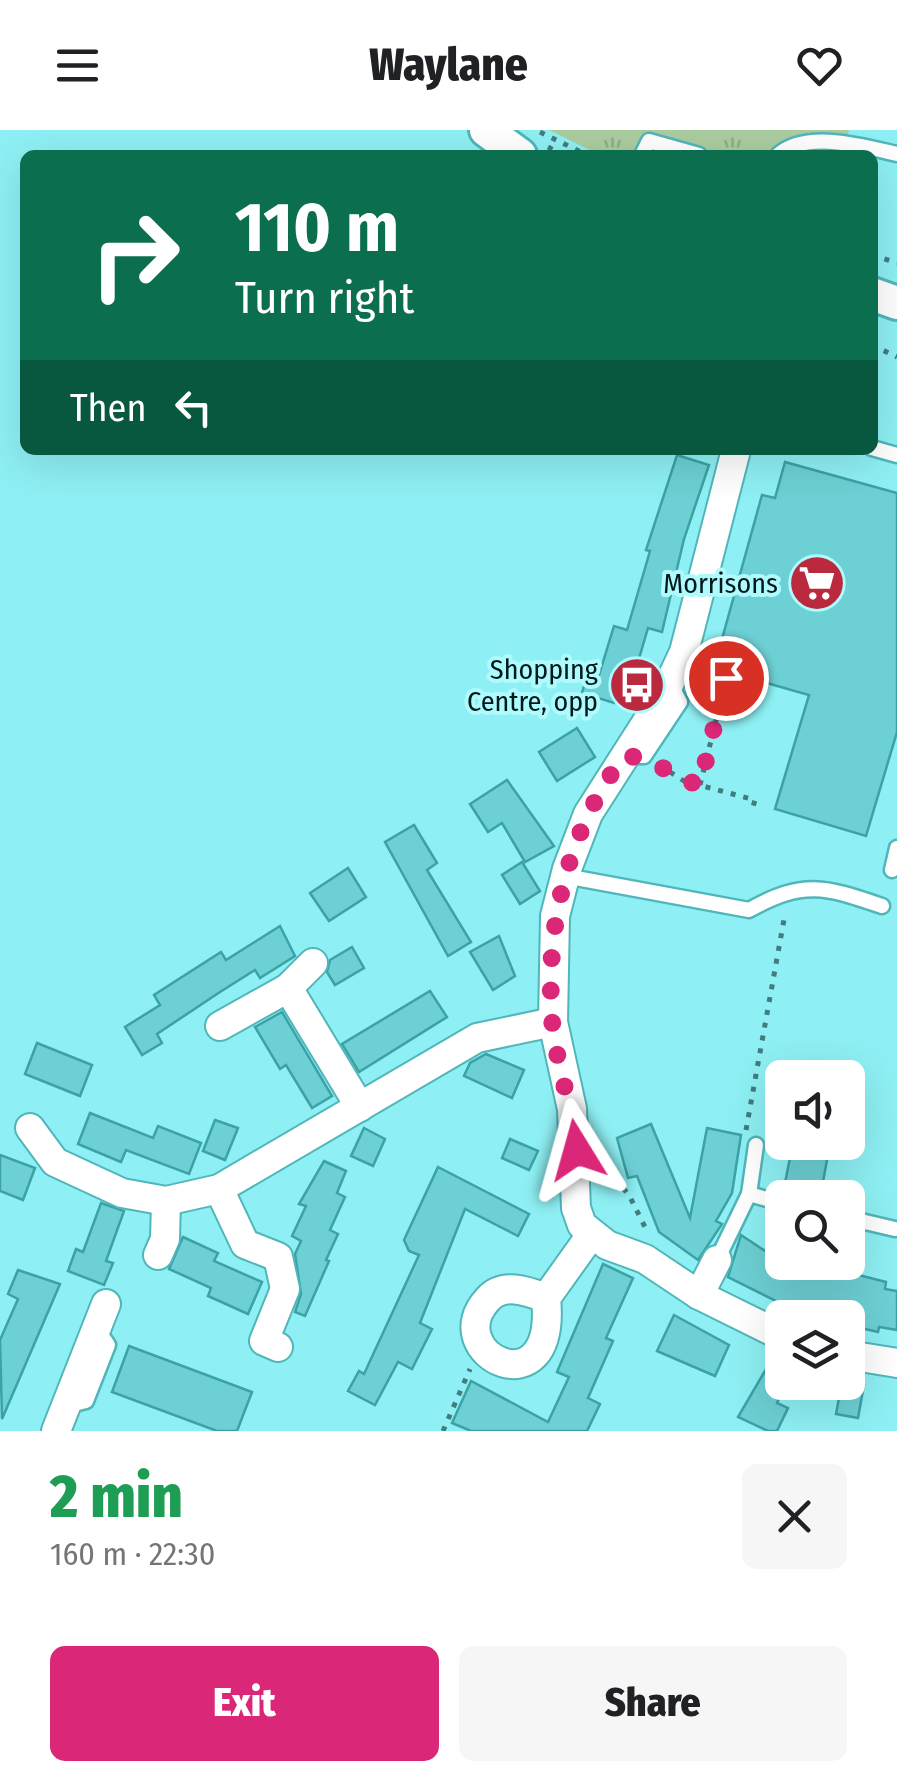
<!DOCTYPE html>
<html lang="en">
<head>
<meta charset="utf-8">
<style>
  body { margin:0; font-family:"Fira Sans Condensed",sans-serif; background:#f6f6f6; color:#202124; height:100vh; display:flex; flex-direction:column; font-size:38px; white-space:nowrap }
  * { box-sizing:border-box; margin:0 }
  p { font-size:32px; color:#757577 }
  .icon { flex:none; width:55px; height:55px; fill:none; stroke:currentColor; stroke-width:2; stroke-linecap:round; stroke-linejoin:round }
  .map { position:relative; height:1301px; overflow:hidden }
  .drawer { display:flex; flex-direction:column; background:#fff; flex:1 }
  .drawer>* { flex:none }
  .hud { position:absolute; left:20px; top:20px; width:858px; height:305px; border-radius:15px; box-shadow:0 10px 40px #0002; background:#0b6e4f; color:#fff; overflow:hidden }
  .fabs { position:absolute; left:765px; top:930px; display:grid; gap:20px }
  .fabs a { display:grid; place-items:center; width:100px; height:100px; border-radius:15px; background:#fff; box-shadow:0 10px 40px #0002; font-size:50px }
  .pin { position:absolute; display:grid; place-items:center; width:85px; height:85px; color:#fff; margin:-42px; border:5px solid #fff; border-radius:50%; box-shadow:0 2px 10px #0007 }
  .me { position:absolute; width:110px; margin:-55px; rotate:352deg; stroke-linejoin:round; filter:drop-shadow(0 0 8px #0008) }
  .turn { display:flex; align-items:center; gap:35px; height:210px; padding:0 50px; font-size:45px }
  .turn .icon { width:130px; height:130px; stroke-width:2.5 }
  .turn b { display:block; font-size:70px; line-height:85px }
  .then { display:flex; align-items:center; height:95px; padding:0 50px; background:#0003; gap:20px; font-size:38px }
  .round { display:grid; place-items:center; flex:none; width:105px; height:105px; border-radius:15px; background:#f6f6f6 }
  .head { display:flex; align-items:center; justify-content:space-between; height:170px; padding:0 50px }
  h1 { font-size:60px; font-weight:800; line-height:75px; color:#1e9e55 }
  .primary-button { display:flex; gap:20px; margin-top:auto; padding:20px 50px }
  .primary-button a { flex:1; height:115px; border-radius:15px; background:#db2777; color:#fff; font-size:40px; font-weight:800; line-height:115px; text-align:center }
  .primary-button a+a { background:#f6f6f6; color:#202124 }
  header { display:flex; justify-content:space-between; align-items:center; height:130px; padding:0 50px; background:#fff; font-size:45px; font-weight:800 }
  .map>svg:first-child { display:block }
  .grass { fill:url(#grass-tufts) }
  .building { fill:#6dd0d4; stroke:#3ba2a6; stroke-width:2.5 }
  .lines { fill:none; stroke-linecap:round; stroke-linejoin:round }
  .service-casing { stroke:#51b6ba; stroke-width:19 }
  .minor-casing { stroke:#51b6ba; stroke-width:32 }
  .tertiary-casing { stroke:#51b6ba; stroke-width:38 }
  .path { stroke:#417c7f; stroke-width:5; stroke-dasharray:5 8; stroke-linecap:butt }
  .service { stroke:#fff; stroke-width:14 }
  .minor { stroke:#fff; stroke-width:28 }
  .tertiary { stroke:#fff; stroke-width:32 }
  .route { stroke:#db2777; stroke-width:18; stroke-dasharray:0 32.4 }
  .labels { text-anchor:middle; stroke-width:8; stroke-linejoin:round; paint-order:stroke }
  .poi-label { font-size:28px; fill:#00191b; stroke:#aefafd; text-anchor:end }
</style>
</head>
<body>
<header><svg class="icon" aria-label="menu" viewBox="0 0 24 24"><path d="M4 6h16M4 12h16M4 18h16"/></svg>Waylane<svg class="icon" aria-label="heart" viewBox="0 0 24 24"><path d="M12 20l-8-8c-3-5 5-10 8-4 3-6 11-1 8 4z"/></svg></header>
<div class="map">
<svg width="897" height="1301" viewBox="0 0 897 1301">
  <defs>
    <pattern id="grass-tufts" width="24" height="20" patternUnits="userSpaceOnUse" patternTransform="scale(2.5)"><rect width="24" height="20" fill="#aacda0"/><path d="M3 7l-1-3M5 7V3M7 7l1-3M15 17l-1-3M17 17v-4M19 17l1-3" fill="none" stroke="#90af89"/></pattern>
  </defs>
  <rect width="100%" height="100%" fill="#8ef0f4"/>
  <polygon class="grass" points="549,0 849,0 843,25 600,25"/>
  <g class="building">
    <polygon points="677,325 709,335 684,409 662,502 648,498 633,549 622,546 614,573 582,563 588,542 599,545 614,496 627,500 650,421 646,420"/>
    <polygon points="785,332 897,363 897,602 866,706 775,679 809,565 714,538 762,365 775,368"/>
    <polygon points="577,598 595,627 557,651 539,622"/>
    <polygon points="507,650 554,716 525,732 502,693 488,702 470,674"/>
    <polygon points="414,695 437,733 427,740 471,812 448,826 385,712"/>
    <polygon points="522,732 540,761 520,774 502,745"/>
    <polygon points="348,738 366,767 329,791 310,763"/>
    <polygon points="280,796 295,826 260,848 255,840 220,862 157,904 162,913 142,925 125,897 160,875 154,865 221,822 226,830"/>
    <polygon points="499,806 515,846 493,860 470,822"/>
    <polygon points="352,817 364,838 335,855 327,842 330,830"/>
    <polygon points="430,861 447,887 359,942 342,914"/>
    <polygon points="282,882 332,966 312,978 286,935 280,939 255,897"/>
    <polygon points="37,913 92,935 80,966 25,944"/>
    <polygon points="486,924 524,940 512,968 464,946 470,933"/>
    <polygon points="90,983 153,1008 158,996 201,1013 189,1044 126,1020 121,1032 78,1014"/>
    <polygon points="215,990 238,998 225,1030 203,1021"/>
    <polygon points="651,994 690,1088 707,998 741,1005 732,1063 716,1091 722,1094 698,1130 659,1102 637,1046 628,1048 617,1008"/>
    <polygon points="364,998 385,1009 373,1036 351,1026"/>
    <polygon points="510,1009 538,1021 529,1040 502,1028"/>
    <polygon points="793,1013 829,1019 820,1068 790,1068 783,1063"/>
    <polygon points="0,1025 35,1038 23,1070 0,1061"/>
    <polygon points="324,1031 346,1041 337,1063 345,1067 330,1100 338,1104 326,1130 329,1131 305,1186 295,1182 301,1164 295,1124 301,1111 292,1106 306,1076 299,1074"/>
    <polygon points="438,1037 529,1084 518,1106 465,1079 420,1193 432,1199 412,1239 398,1232 375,1275 348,1261 359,1241 364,1244 419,1125 409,1121 404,1110"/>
    <polygon points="101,1073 124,1081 106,1131 113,1133 104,1155 68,1141 76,1119 83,1122"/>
    <polygon points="741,1105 782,1132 808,1132 886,1152 885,1159 897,1161 897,1200 879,1197 878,1202 848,1195 848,1188 802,1184 728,1147"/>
    <polygon points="183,1107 218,1123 214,1131 262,1152 248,1184 208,1166 211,1158 169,1139"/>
    <polygon points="603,1134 633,1148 606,1208 613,1211 588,1268 600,1274 587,1301 471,1301 452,1293 471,1251 548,1292 569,1247 557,1242"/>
    <polygon points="18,1140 60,1154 2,1289 0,1210 18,1169 8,1164"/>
    <polygon points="674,1185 729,1215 715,1246 657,1221"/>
    <polygon points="129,1216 252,1262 237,1301 217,1301 112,1262"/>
    <polygon points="776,1222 782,1223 782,1262 777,1273 788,1278 777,1301 768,1301 738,1287"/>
    <polygon points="842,1252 864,1255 858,1288 836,1284"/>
  </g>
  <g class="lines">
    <g class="service-casing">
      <g id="service">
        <polyline points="642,25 649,11 699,25"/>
        <path d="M778,25c28,-25 84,-9 119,-1"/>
        <polyline points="872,318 897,325"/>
        <polyline points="624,626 644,626 680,572 670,553"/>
        <polyline points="892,740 897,718"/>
        <path d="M565,746l184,34c55,-31 77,-23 133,-4"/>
        <polyline points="749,1064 781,1073"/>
        <polyline points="848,1088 895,1099"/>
        <polyline points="717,1130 749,1064 756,1015"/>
        <polyline points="66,1276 86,1271 108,1215 97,1199"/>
      </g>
    </g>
    <g class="minor-casing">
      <g id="minor">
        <polyline points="736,320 684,522 664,565 588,684 567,739 555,786 553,892 572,979 576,1078 582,1095 607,1115 645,1129 699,1165 782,1206"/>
        <polyline points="313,833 288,858 360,977"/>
        <polyline points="220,896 288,858"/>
        <polyline points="30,998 55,1032 122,1063 166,1071 219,1059 477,908 553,892"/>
        <polyline points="219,1059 245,1114 278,1127 285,1159 264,1211 278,1217"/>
        <polyline points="158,1125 165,1109 166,1071"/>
        <polyline points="699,1165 717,1130"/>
        <path d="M546,1168c-19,-7 -43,-16 -58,1 -51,54 70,115 58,-1l45,-63"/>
        <polyline points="848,1225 897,1233"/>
        <polyline points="56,1301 106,1174"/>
      </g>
    </g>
    <g class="tertiary-casing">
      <g id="tertiary">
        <polyline points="486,0 520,25"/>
        <polyline points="872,164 897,173"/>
      </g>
    </g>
    <g class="path">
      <polyline points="540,2 587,25"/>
      <polyline points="548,17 563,25"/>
      <polyline points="872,125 897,133"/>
      <polyline points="872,215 897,227"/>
      <polyline points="713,526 709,544 727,548"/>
      <polyline points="659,635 684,651 755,670 753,677"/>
      <polyline points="700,655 728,542"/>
      <polyline points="746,1000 785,784"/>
      <polyline points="600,1027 630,1067 647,1101"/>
      <polyline points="443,1301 470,1239"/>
    </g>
    <use href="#service" class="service"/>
    <use href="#minor" class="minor"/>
    <use href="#tertiary" class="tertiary"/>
  </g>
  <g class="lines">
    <path class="route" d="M577,1020c-5,-44 -21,-86 -25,-130 -7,-92 15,-189 72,-264 30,0 48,22 76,29l26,-107"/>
  </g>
  <defs>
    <g id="supermarket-disc" transform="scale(2.875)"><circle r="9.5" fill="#ba293e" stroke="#aefafd"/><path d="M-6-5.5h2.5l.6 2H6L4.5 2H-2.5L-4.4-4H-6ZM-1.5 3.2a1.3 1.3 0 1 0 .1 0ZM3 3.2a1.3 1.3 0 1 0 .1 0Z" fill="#fff"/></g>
    <g id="bus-disc" transform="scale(2.875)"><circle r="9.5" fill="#ba293e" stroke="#aefafd"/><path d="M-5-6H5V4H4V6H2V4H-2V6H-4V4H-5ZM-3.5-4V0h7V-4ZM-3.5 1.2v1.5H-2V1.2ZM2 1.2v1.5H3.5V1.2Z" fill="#fff"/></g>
  </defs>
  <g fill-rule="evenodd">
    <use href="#supermarket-disc" x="817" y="453"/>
    <use href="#bus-disc" x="637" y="555"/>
  </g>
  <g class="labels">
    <g class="poi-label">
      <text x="778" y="463">Morrisons</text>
      <text x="598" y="549">Shopping<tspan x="598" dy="32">Centre, opp</tspan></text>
    </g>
  </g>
</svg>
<div class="fabs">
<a><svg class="icon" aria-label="sound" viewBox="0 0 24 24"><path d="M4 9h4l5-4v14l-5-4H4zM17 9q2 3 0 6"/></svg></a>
<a><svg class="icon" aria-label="search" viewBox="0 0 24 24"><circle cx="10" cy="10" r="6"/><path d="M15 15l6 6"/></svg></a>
<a><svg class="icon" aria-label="layers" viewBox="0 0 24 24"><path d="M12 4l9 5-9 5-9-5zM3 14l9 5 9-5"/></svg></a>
</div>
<div class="pin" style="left:726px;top:548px;background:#d93025"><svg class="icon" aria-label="arrive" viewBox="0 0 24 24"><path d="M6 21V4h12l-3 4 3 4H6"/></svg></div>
<svg class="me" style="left:577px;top:1020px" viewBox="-20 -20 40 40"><path d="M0-17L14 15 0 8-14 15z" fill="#db2777" stroke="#fff" stroke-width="4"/></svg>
<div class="hud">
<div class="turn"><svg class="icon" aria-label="right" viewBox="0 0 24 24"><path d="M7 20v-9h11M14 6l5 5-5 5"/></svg><div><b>110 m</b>Turn right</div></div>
<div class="then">Then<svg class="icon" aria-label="left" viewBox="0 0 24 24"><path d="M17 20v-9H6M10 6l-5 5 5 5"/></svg></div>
</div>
</div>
<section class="drawer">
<div class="head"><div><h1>2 min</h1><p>160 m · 22:30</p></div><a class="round"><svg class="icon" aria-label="close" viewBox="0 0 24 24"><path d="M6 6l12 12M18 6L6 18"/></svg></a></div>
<div class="primary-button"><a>Exit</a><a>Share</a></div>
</section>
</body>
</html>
